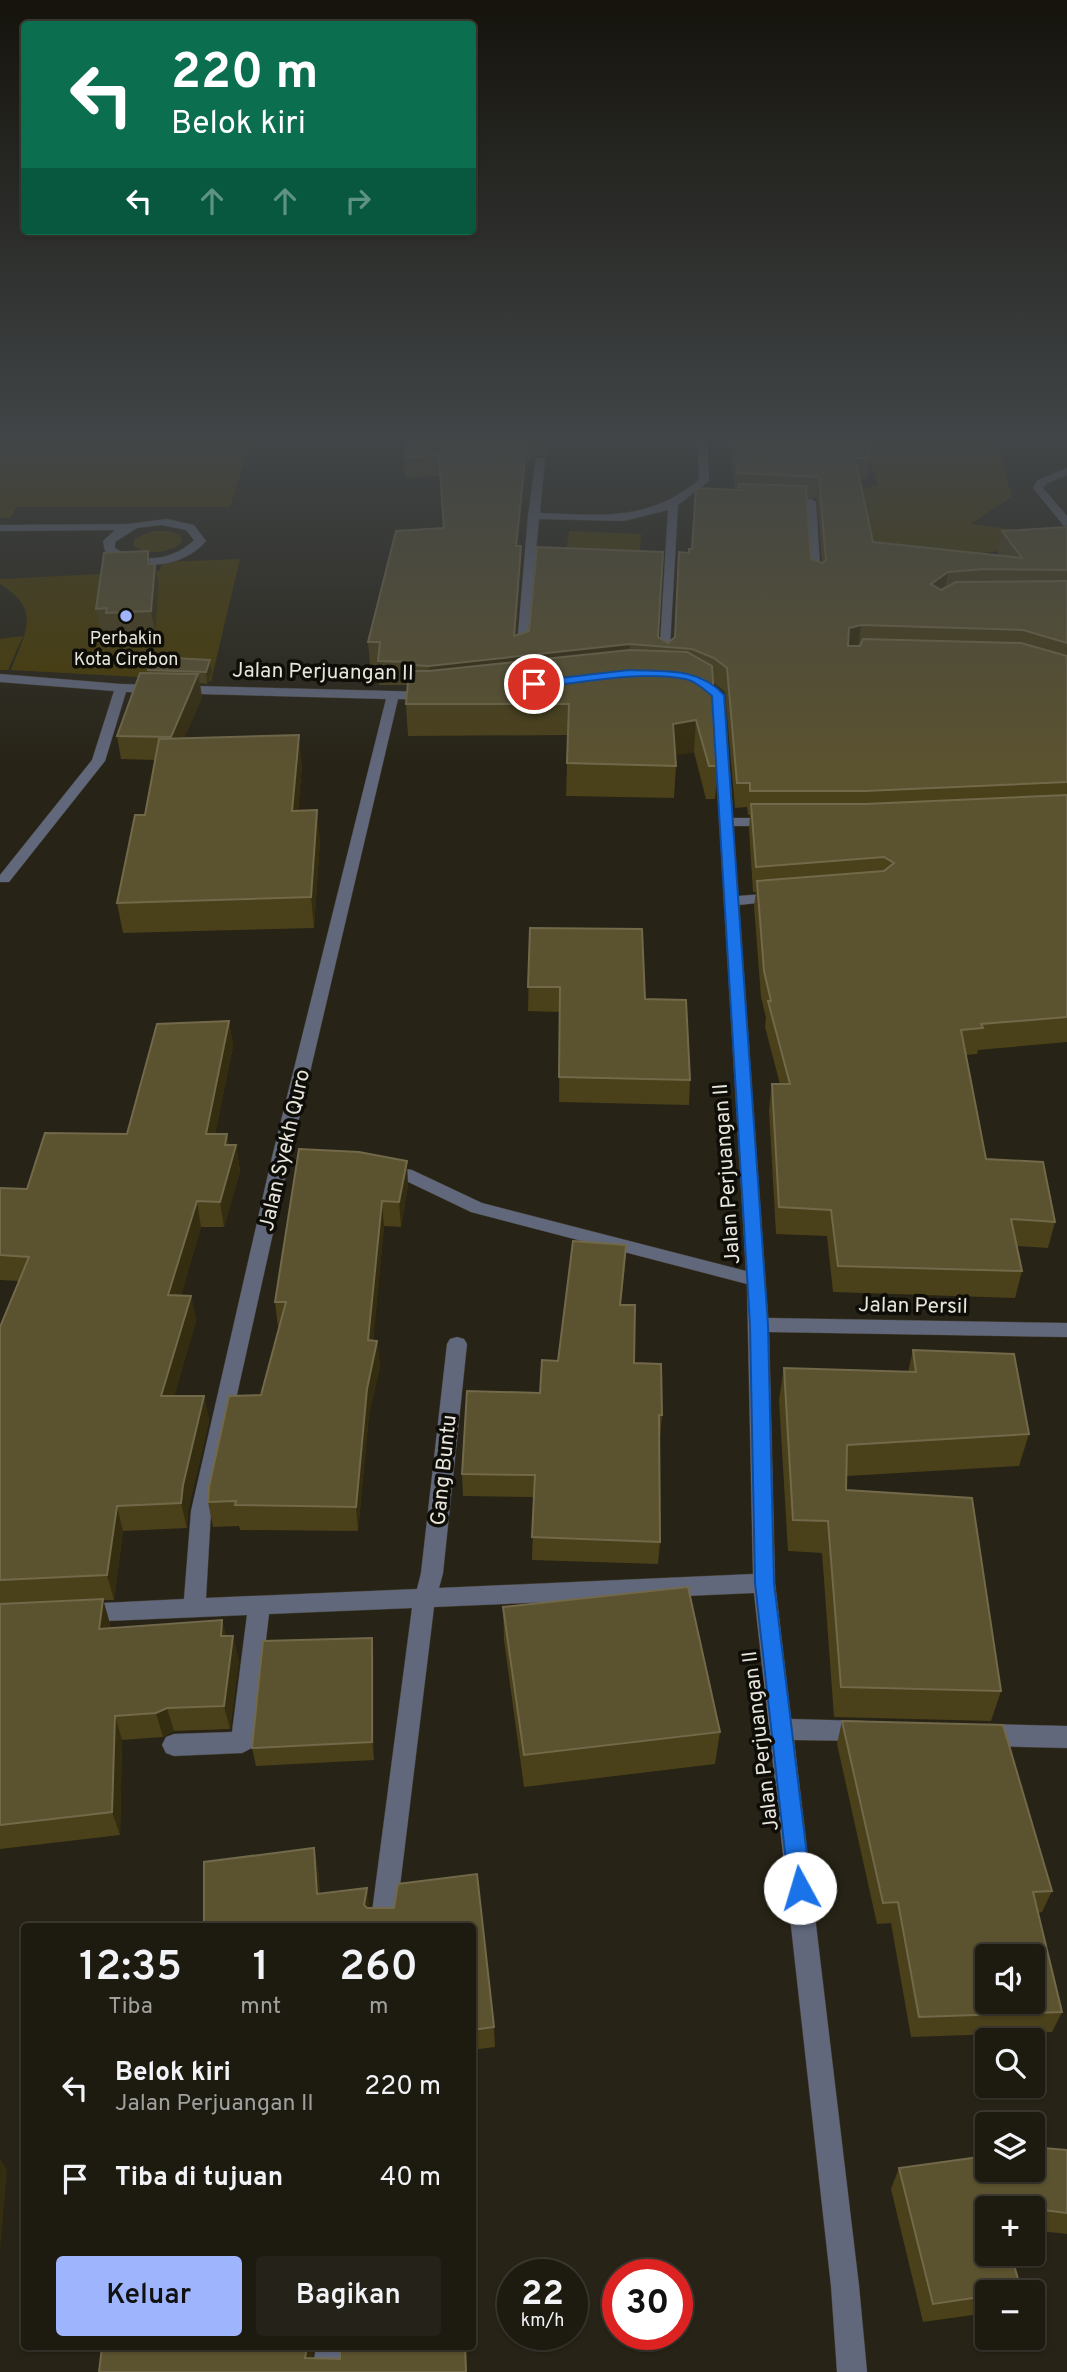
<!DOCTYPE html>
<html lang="id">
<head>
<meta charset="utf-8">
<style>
  body { margin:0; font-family:Overpass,sans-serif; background:#252319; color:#f1f3f6; height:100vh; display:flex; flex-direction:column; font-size:26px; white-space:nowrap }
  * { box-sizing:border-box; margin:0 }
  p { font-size:23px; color:#a0a19f }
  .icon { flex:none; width:38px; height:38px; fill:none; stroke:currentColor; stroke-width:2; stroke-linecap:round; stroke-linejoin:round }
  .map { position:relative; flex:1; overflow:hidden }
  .panel { position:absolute; left:21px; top:1923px; width:455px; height:427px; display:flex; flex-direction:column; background:#1d1a10; border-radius:7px; box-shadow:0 2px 5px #0004,0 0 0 2px #3b3830 }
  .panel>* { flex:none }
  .hud { position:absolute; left:21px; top:21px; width:455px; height:214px; border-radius:7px; box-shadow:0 2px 5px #0004,0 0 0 2px #3b3830; background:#0b6e4f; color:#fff; overflow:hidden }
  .buttons { position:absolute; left:975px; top:1944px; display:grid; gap:14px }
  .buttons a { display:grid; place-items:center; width:70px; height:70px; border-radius:7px; background:#1d1a10; box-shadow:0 2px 5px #0004,0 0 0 2px #3b3830; font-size:35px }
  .speed { position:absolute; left:497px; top:2259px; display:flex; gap:14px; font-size:35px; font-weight:700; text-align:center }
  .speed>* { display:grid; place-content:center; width:91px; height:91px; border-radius:50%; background:#1d1a10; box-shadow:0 2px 5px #0004,0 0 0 2px #3b3830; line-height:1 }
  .speed small { font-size:18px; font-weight:400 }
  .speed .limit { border:10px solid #d22; background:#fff; color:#111 }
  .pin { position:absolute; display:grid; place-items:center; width:60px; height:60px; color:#fff; margin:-30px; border:4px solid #fff; border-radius:50%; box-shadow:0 2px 7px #0007 }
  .me { position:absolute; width:77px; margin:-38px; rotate:354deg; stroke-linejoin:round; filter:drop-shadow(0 0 5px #0008) }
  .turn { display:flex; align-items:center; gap:24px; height:147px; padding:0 35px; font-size:32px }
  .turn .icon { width:91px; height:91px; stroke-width:2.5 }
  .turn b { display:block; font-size:49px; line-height:60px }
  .lanes { display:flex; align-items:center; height:66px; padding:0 35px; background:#0003; justify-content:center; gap:35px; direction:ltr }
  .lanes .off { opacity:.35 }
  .eta { display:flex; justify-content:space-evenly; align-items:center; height:119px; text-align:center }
  .eta b { font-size:42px; font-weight:600; line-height:49px }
  .primary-button { display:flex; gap:14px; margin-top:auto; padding:14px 35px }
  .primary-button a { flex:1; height:80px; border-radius:7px; background:#9eb4fd; color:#111; font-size:28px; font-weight:600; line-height:80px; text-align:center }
  .primary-button a+a { background:#252319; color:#f1f3f6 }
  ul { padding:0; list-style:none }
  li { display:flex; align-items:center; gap:21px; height:91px; padding:0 35px }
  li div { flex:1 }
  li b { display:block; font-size:26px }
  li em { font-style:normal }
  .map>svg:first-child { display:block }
  .green { fill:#493b00 }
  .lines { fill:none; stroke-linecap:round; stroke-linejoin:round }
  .minor-casing { stroke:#423e32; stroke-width:1 }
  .minor { fill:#62687c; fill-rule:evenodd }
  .wall { fill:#4a401a; fill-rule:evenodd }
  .shaded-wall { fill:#352d0f }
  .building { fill:#5b522f; stroke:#71694a; stroke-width:2; fill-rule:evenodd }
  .route { fill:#1a73e8; stroke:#114b97; stroke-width:2 }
  .poi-dot { fill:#9eb4fd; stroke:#0e0d07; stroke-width:2.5 }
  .labels { text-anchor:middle; stroke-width:7; stroke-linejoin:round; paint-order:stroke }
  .far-poi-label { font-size:18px; fill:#e7e5dc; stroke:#0e0d07 }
  .street-label { font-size:21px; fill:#e7e5dc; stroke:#0e0d07 }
</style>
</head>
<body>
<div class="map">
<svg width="1067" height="2372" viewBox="0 0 1067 2372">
  <rect width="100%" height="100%" fill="#272316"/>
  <g class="green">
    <polygon points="0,436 252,436 230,507 17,507 10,518 0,518"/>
    <polygon points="862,436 994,436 1012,496 971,524 1060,536 1064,544 983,553 879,582 857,490 878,485"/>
    <path d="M153,531h16l11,4 2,7c-13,12 -36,14 -49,3l2,-7z"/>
    <polygon points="569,531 641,534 639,564 565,562"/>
    <path d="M240,559l-29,122 -200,-11c15,-39 31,-60 -11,-86v-5l160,-8 2,-9z"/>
    <polygon points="23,636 8,670 0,670 0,639"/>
  </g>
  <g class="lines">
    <g class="minor-casing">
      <g id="minor">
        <path d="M697,436h10l2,45 -31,24 -9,158 -10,-3 9,-150 -44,11 -85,-2 -13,135 -10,3 12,-141 8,-59 9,2 -5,54c62,2 107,9 159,-33z"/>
        <polygon points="1067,468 1067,475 1046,484 1043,488 1067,516 1067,526 1063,525 1033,488 1038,480"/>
        <polygon points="784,497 811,499 816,502 821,583 811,581 806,505 780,502 779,500"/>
        <path d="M167,519l27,6 12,16c-25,29 -70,30 -101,10l-2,-10 12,-11 -115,1v-6l127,-1zM161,525l25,5 8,10c-21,21 -54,24 -79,8v-6l22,-14z"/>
        <polygon points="0,674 121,684 431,692 437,696 431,700 398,699 290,1157 211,1511 206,1598 417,1589 421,1573 447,1344 450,1339 457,1337 464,1339 467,1344 443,1573 439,1588 753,1574 747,1284 471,1212 402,1179 379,1175 376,1171 385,1165 412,1170 482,1203 746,1271 712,696 691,682 691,676 699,676 724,695 733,818 773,818 780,822 773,826 733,826 738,896 776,893 783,897 776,901 739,905 768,1318 1067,1323 1067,1337 769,1332 775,1583 791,1719 864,1721 872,1724 875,1731 872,1738 864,1741 794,1740 859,2286 867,2372 837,2372 831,2286 754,1593 434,1607 395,1927 370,1927 412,1608 269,1614 254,1742 250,1749 242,1753 174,1756 166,1753 162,1745 166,1737 174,1734 232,1732 247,1615 83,1622 75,1620 72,1613 75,1606 83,1604 184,1599 191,1511 272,1157 386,699 126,692 105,761 9,882 0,882 0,875 92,760 114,691 0,682"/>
        <polygon points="983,1724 1067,1726 1067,1748 983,1746 975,1742 971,1735 975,1728"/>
        <polygon points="316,2347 344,2347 342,2372 312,2372"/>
      </g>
    </g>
    <use href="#minor" class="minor"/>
  </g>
  <g class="wall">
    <path d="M408,436h141l-1,23 -11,-5 -4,5h-6l-9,87 3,22 -5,67 142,2 10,6 7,-6 14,-84 46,-64 -8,-53h137l6,22 -3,21h-7l13,63 126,13 -1,-2 4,-22 65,-4v515l-89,8 -1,4 -11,1 20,104 69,63 -7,26 -31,-2 5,25 -7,27 -182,-6 -6,-56 -51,-2 -7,-124 3,-26h8l-15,-57 1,-9 -5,-21 -7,-91 2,-14h-3l-4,-63 1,-14h-2l-1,-8 -12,1 -10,-116 -12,-10 5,84 -3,33h-9l-12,-47 -19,3 1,11 -2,32 -108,-2 2,-61 -160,1 -2,-32 2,-19h-29l-1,-20h-8l-2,-23 75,-114 -3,-52 -35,2 -1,-21zM807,498h10l5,65 -11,-4z"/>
    <polygon points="148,551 150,564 155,564 159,585 155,633 110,635 109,630 100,630 96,609"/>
    <polygon points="148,670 212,672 207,684 200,683 202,697 184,738 302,765 298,811 320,840 314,928 123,933 117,903 145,815 155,760 121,759 117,736 149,673"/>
    <polygon points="530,928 645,999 690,1080 689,1105 559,1102 560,1012 528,1011"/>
    <polygon points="229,1021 233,1046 215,1134 227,1134 229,1145 236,1145 240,1171 224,1227 201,1227 181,1295 191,1296 196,1321 174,1396 204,1396 209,1421 188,1510 187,1528 123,1531 114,1600 103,1600 110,1624 110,1628 222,1620 226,1636 239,1660 230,1729 174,1731 163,1737 122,1740 120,1835 0,1849 0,1327 19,1281 0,1280 0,1188 27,1189 127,1134"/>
    <polygon points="299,1149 408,1185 401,1227 384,1226 373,1340 377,1341 380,1366 369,1414 358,1531 240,1530 239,1526 213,1527 208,1502 261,1395 280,1327 278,1327 275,1302"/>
    <polygon points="626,1245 621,1305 634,1363 662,1415 660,1438 659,1438 660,1542 658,1564 532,1560 534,1497 463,1496 462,1474 540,1393 558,1361"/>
    <polygon points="913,1350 1029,1434 1019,1466 847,1476 846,1490 1001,1691 991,1721 834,1717 822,1553 788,1551 779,1400 784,1368 908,1372"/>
    <polygon points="503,1607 720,1732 715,1764 524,1787 504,1640"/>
    <polygon points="374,1657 374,1760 256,1766 252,1748"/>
    <polygon points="842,1721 1052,1891 1042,1912 1038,1913 1062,2012 1052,2032 911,2037 891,1923 877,1924 837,1744"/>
    <polygon points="314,1848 318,1870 320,1894 367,1888 369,1908 394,1908 398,1884 477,1874 494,2027 495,2047 472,2050 472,1927 204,1927 204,1862"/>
    <polygon points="1067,2150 1067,2234 1032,2230 1032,2208 987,2208 1021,2290 1020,2292 987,2292 987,2313 923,2322 891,2189 899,2168"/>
  </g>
  <g class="shaded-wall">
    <polygon points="533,436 537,436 537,454 533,459"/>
    <polygon points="527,438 527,459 516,568 516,546"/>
    <polygon points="521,546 521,568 515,657 630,644 629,667 430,689 429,666 514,636"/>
    <polygon points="155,564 159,585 155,633 151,611"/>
    <polygon points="948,572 944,594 931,584"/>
    <polygon points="861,625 858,648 846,651 849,628"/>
    <polygon points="210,660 212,672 207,684 206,672"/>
    <polygon points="198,674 202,697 175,760 171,737"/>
    <polygon points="696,720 694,752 671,756 673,724"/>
    <polygon points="299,735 302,765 295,841 292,811"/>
    <polygon points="317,810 320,840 314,928 311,897"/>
    <polygon points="229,1021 233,1046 210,1160 206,1134"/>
    <polygon points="227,1134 231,1160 236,1145 240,1171 224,1227 220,1202"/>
    <polygon points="407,1161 408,1185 401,1227 399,1202"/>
    <polygon points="197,1201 201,1227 174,1320 168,1295"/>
    <polygon points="382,1201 384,1226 371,1365 368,1340"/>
    <polygon points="626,1245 625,1268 619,1328 620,1305"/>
    <polygon points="191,1296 196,1321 167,1422 161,1396"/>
    <polygon points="377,1341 380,1366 369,1414 358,1531 356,1507 367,1389"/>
    <polygon points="204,1396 209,1421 188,1510 187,1528 181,1503 183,1485"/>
    <polygon points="117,1506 123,1531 114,1600 107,1575"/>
    <polygon points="103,1599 110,1624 106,1653 99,1629"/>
    <polygon points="222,1620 228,1645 221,1636"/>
    <polygon points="233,1636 239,1660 230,1729 224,1706"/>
    <polygon points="372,1638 374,1657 374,1760 372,1742"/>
    <polygon points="167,1708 174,1731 163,1737 156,1713"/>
    <polygon points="115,1716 122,1740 120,1835 112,1812"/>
    <polygon points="314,1848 318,1870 321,1916 317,1894"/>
    <polygon points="367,1888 370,1910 367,1927 364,1905"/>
    <polygon points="0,2158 7,2170 0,2252"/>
    <polygon points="307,2347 314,2347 310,2372 305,2358"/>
    <polygon points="465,2347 467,2347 467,2372 466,2372"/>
  </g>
  <g class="building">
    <polygon points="408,436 534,436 533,438 527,438 516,546 521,546 514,636 529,631 537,547 663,552 658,637 668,643 675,637 679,552 689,553 689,549 692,549 696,488 740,490 739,484 806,486 811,559 823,563 826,560 819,477 738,473 732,436 864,436 870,458 855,458 873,542 1022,558 1002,531 1067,527 1067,570 984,569 948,572 931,584 941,590 956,582 1067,581 1067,643 1023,630 861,625 849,628 848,646 860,646 863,639 1021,643 1067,656 1067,782 865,791 750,791 750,783 737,783 727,668 714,658 692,649 630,644 429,666 410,665 410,662 378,661 380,642 368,642 396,531 444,528 439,455 404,457"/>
    <polygon points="148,551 148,564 155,564 151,611 106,613 107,608 96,609 104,553"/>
    <polygon points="630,650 687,652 712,666 718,766 709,766 696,720 673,724 676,766 567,763 569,704 406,704 409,671 429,671"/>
    <polygon points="155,657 210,660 206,672 148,670"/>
    <polygon points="140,673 198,674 171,737 117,736"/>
    <polygon points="299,735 292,811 317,810 311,897 117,903 135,815 145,815 159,739"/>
    <polygon points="1067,795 1067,1017 981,1024 983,1028 961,1030 986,1159 1043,1162 1055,1222 1011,1219 1022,1271 838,1266 831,1210 779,1207 772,1084 790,1084 768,1001 771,1001 764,971 757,881 884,871 894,863 884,857 756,867 751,804 865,804"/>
    <polygon points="530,928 642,929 645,999 686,1000 690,1080 559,1077 560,987 528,987"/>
    <polygon points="229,1021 206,1134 227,1134 225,1145 236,1145 220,1202 197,1201 168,1295 191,1296 161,1396 204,1396 183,1485 181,1503 117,1506 107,1575 0,1580 0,1327 29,1257 0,1255 0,1188 27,1189 45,1133 127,1134 157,1024"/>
    <polygon points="299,1149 359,1152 407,1161 399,1202 382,1201 368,1340 377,1341 367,1389 356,1507 235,1505 236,1501 208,1502 209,1487 229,1396 261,1395 286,1302 275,1302"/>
    <polygon points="573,1241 626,1245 620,1305 635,1305 634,1363 661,1364 662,1415 659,1415 660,1542 532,1537 535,1475 462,1474 467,1391 540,1393 542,1360 558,1361"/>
    <polygon points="913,1350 1014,1354 1029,1434 847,1445 846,1490 972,1498 1001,1691 841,1687 828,1521 793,1520 784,1368 916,1372"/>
    <polygon points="688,1587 720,1732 524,1755 503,1607"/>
    <polygon points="103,1599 99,1629 222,1620 221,1636 233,1636 224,1706 167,1708 156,1713 115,1716 112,1812 0,1825 0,1604"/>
    <polygon points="372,1638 372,1742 252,1748 263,1641"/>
    <path d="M842,1721l161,4 49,166 -19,1 29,120 -143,5 -21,-115 -15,1zM987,1956h45v46h-45z"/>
    <polygon points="314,1848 317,1894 367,1888 364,1905 367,1908 394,1908 398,1884 477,1874 494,2027 472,2030 472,1927 204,1927 204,1862"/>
    <polygon points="1043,2148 1067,2150 1067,2213 997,2204 998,2208 987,2208 987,2254 1011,2254 1021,2290 1008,2292 987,2292 987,2296 933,2304 899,2168 987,2156 987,2170 1032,2170 1032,2149"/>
    <polygon points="102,2347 307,2347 305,2358 340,2359 340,2347 465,2347 466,2372 99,2372"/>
  </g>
  <linearGradient id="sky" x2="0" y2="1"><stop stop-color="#15130c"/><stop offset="0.57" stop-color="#414547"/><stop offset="1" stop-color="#414547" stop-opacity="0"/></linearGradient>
  <rect width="1067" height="769" fill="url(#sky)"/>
  <path class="route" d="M629,670c34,2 70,-3 95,25l44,630 6,258 37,305 -3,8 -8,3 -8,-3 -3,-8 -34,-305 -5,-258 -38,-629c-8,-7 -17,-15 -27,-17 -45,-9 -106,4 -151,9l-6,-4 6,-3z"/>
  <circle class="poi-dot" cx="126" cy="616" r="7"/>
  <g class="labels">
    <g class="far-poi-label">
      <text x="126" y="644">Perbakin<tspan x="126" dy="21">Kota Cirebon</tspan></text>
    </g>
    <g class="street-label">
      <text transform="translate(323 671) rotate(1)" y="7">Jalan Perjuangan II</text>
      <text transform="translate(284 1150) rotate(-77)" y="7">Jalan Syekh Quro</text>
      <text transform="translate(726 1174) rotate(-94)" y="7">Jalan Perjuangan II</text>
      <text transform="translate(913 1305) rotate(1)" y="7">Jalan Persil</text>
      <text transform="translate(443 1470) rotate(-84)" y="7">Gang Buntu</text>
      <text transform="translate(760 1741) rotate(-97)" y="7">Jalan Perjuangan II</text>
    </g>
  </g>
</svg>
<div class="buttons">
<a><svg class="icon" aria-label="sound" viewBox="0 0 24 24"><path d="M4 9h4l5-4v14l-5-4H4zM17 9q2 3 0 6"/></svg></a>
<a><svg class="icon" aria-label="search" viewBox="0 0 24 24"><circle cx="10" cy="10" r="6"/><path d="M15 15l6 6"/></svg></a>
<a><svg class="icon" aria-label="layers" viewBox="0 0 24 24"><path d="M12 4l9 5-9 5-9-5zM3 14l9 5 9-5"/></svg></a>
<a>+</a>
<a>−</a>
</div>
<div class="speed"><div>22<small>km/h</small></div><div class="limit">30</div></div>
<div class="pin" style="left:534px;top:684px;background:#d93025"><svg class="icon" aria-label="arrive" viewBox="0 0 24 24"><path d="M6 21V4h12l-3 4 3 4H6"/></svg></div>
<svg class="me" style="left:800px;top:1888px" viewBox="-20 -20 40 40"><circle r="19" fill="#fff"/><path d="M0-13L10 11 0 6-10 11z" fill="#1a73e8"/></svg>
<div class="hud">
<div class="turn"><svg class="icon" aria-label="left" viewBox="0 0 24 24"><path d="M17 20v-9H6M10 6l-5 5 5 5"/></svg><div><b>220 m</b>Belok kiri</div></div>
<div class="lanes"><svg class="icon" aria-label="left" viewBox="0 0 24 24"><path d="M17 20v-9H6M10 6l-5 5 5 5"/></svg><svg class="icon off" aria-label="ahead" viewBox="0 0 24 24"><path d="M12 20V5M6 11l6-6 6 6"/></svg><svg class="icon off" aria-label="ahead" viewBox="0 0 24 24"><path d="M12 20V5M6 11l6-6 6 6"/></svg><svg class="icon off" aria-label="right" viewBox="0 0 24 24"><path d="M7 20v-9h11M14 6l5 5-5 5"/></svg></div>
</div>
<section class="panel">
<div class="eta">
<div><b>12:35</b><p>Tiba</p></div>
<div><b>1</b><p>mnt</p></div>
<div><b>260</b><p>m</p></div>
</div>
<ul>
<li><svg class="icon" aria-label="left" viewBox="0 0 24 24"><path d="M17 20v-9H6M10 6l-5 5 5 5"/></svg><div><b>Belok kiri</b><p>Jalan Perjuangan II</p></div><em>220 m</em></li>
<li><svg class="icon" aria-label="arrive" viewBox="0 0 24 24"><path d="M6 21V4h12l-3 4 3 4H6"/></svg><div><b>Tiba di tujuan</b></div><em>40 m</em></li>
</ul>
<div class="primary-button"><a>Keluar</a><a>Bagikan</a></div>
</section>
</div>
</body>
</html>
